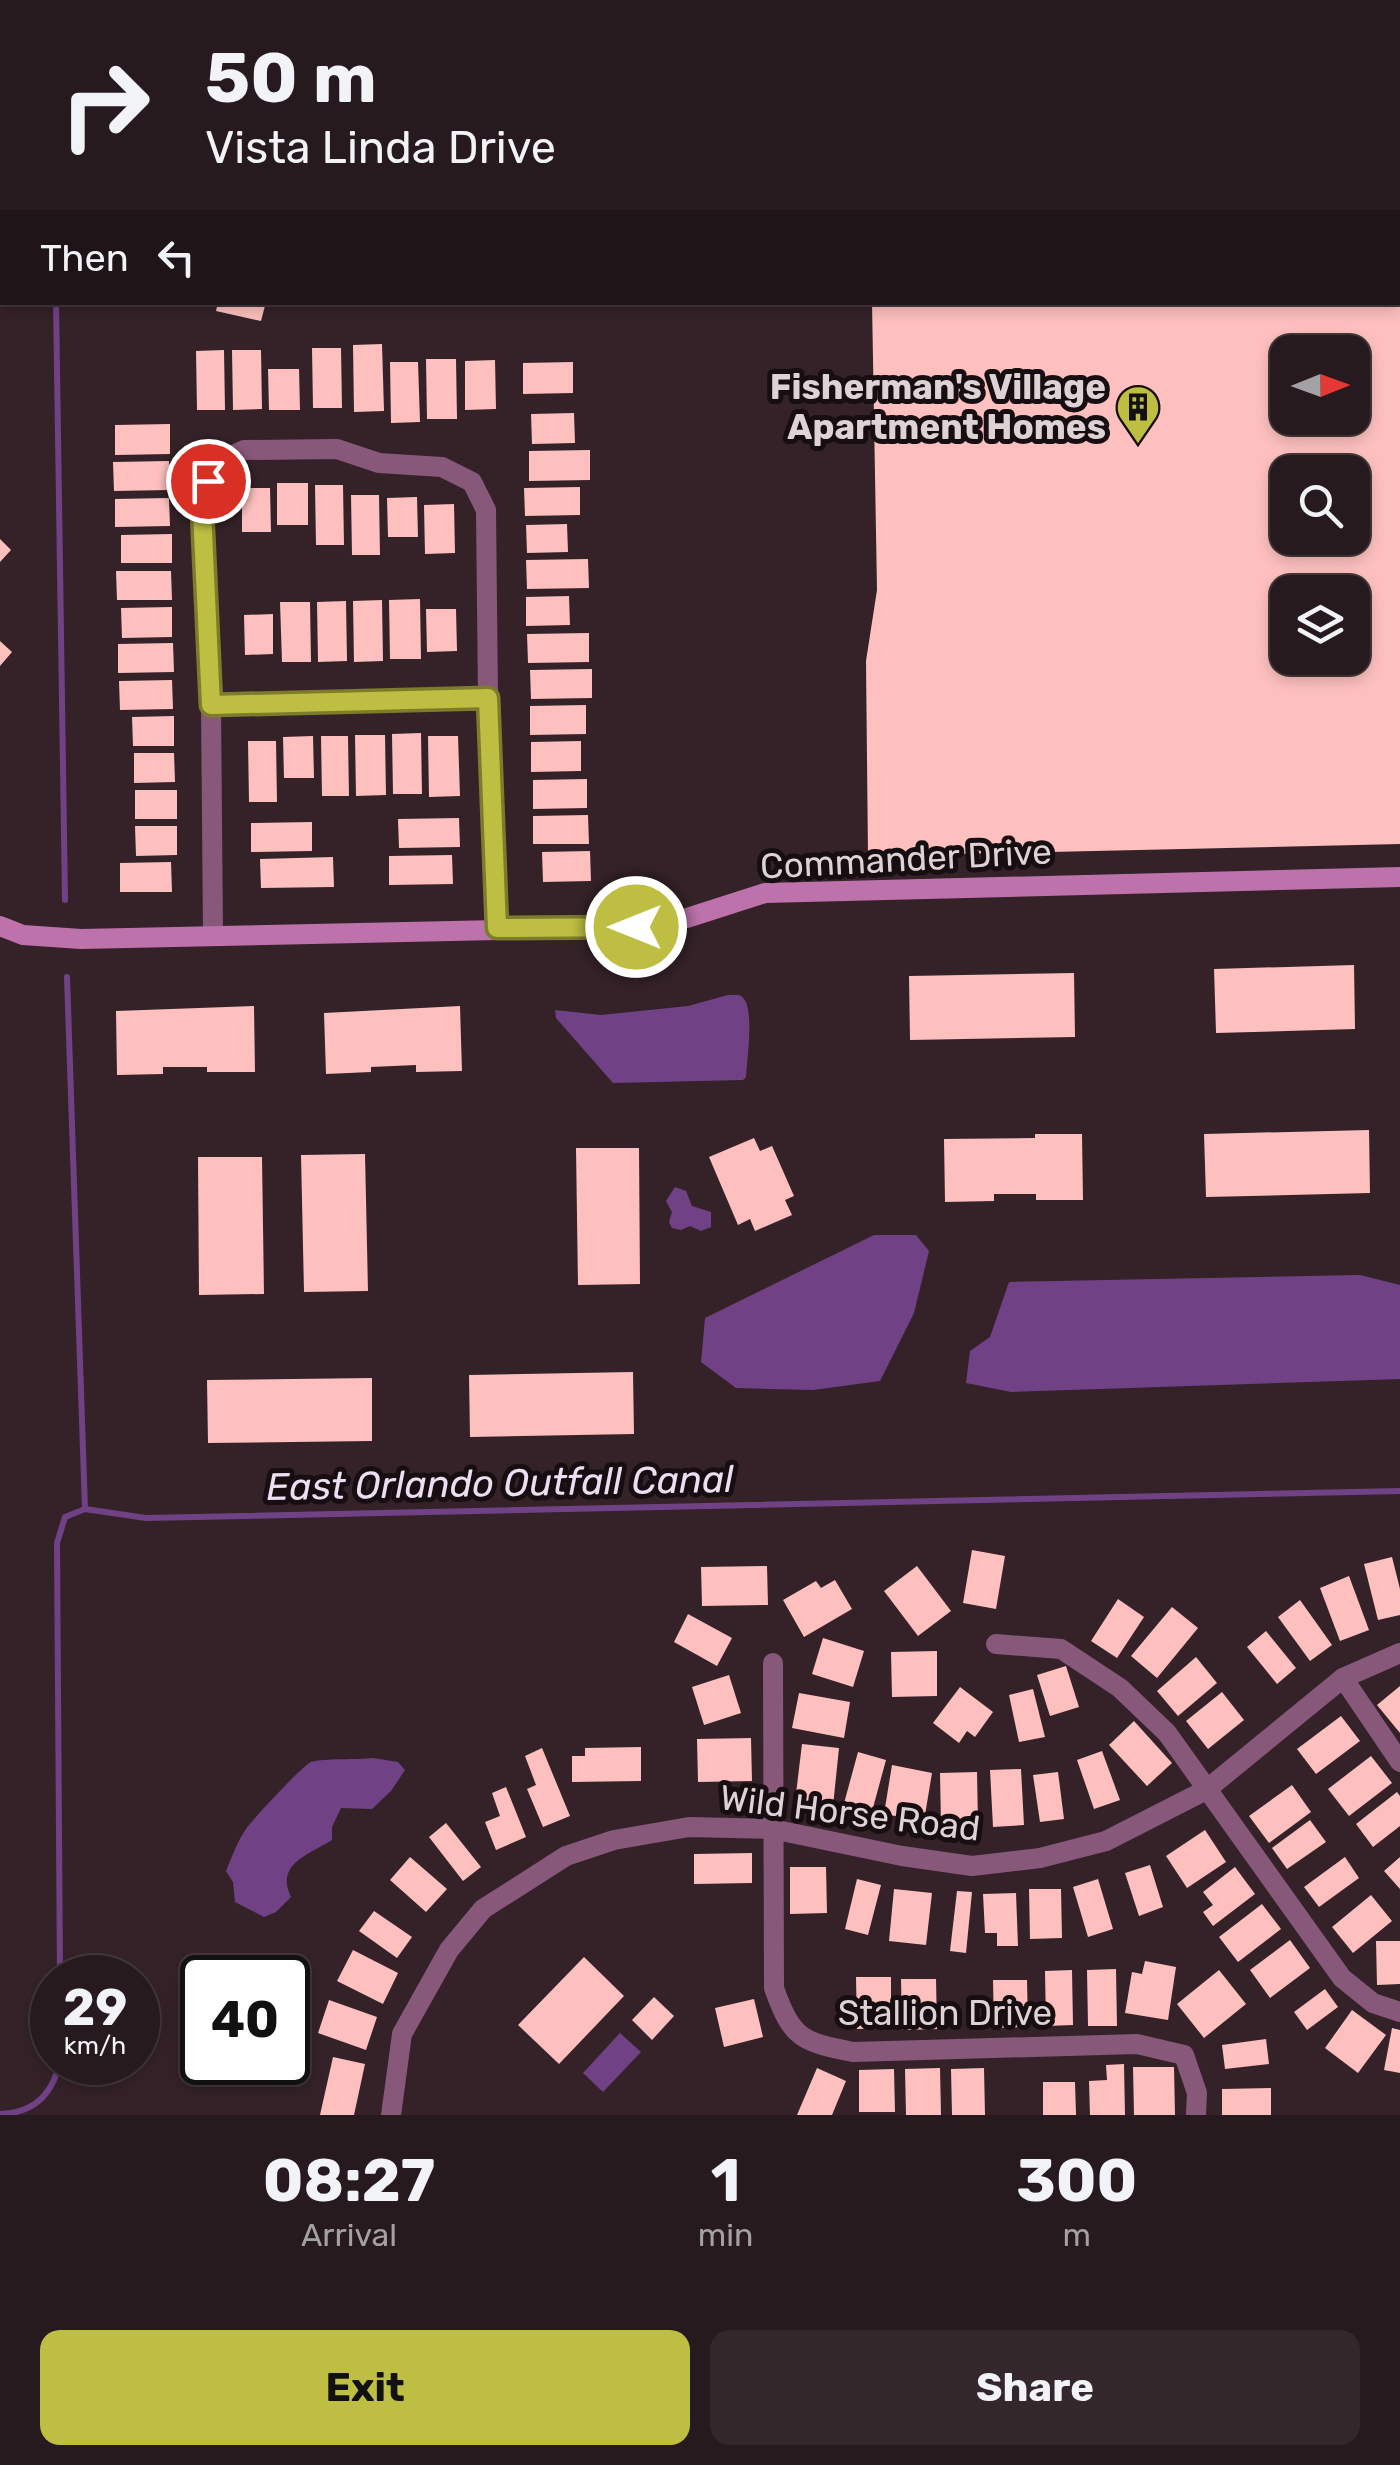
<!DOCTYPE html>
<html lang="en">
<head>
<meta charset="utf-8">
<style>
  body { margin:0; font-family:Rubik,sans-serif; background:#33272b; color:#f1f3f6; height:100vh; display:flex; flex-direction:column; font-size:38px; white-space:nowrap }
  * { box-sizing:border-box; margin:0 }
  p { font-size:32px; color:#a4a1a4 }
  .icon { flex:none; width:55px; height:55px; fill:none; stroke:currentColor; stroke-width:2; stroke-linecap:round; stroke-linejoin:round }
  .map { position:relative; height:2115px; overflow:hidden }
  .panel { display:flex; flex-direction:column; background:#271a1e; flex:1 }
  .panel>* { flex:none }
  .top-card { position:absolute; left:0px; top:0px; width:1400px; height:305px; box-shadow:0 5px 15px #0003,0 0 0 2px #43383c; background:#271a1e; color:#f1f3f6; overflow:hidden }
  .needle { width:65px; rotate:89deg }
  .tools { position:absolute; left:1270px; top:335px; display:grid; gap:20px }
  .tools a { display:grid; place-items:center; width:100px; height:100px; border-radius:20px; background:#271a1e; box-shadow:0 5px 15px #0003,0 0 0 2px #43383c; font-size:50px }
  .speed { position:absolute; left:30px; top:1955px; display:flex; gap:20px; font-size:50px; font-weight:700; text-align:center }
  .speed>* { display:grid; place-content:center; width:130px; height:130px; border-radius:50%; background:#271a1e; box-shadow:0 5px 15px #0003,0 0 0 2px #43383c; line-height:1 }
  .speed small { font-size:25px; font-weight:400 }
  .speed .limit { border:5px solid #111; border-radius:15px; background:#fff; color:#111 }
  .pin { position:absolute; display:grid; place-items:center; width:85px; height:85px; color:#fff; margin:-42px; border:5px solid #fff; border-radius:50%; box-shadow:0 2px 10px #0007 }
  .me { position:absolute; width:110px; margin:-55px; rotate:270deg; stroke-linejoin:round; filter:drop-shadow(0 0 8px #0008) }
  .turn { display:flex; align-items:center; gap:35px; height:210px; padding:0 40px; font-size:45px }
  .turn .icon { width:130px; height:130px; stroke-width:2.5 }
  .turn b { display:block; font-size:70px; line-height:85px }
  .then { display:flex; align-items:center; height:95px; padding:0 40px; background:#0003; gap:20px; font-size:38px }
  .eta { display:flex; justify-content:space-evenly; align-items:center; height:170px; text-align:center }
  .eta b { font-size:60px; font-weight:700; line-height:70px }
  .action { display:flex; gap:20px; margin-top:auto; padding:20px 40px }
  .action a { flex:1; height:115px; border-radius:20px; background:#bebf42; color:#111; font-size:40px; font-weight:700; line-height:115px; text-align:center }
  .action a+a { background:#33272b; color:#f1f3f6 }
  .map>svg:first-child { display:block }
  .water { fill:#704285 }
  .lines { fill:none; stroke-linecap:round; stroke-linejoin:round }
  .stream { stroke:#704285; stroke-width:6 }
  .building { fill:#fdc0be; fill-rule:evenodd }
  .street { stroke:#88587b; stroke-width:20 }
  .secondary { stroke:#bd72ab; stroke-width:20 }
  .route-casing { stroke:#7c7c2b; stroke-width:25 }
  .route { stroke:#bebf42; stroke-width:18 }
  .labels { text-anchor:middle; stroke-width:10; stroke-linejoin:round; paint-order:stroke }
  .poi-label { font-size:35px; font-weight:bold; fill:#ded2d5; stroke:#160e11; text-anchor:end }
  .street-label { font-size:35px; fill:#ded2d5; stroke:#160e11 }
  .water-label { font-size:38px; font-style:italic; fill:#ecdff2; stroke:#160e11 }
</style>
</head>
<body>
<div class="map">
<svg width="1400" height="2115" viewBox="0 0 1400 2115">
  <rect width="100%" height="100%" fill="#342228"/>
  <g class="water">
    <path d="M728,995c7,0 12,-2 16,4 10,12 3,62 2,78l-3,3 -130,3 -57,-65 -1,-8 46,5 87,-9z"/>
    <polygon points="675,1187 686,1191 692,1206 711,1212 711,1227 701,1231 690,1226 681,1230 672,1228 669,1222 672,1212 666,1201"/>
    <polygon points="874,1235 916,1235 929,1251 914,1313 880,1381 813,1390 736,1388 701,1362 705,1318"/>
    <polygon points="1360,1275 1400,1285 1400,1379 1011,1392 966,1383 970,1351 990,1337 1009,1282"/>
    <path d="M373,1758l25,4 7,8 -14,21 -19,18 -31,-1 -9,19v13c-24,15 -57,24 -41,57l-15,15 -12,5 -29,-15 -2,-20 -7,-11c6,-14 11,-29 20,-42 6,-9 57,-64 65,-67 14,-4 45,-2 62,-4z"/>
    <polygon points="620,2033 641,2052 603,2092 583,2073"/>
  </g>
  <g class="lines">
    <g class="stream">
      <polyline points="52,0 52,2"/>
      <polyline points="56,302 65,900"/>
      <polyline points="67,977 85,1509"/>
      <polyline points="60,1978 57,1543 65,1517 85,1509 146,1518 1400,1491"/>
      <path d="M0,2114c34,-1 52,-19 60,-52"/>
    </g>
  </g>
  <g class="building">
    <polygon points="218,302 266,302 261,321 216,311"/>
    <path d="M872,302h528v542l-532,12 -2,-195 11,-71zM1288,352h64v66h-64zM1288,472h64v66h-64zM1288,592h64v66h-64z"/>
    <polygon points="382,344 384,411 354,412 353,345"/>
    <polygon points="312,348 341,348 342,408 313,408"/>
    <polygon points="224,350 225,410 197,410 196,351"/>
    <polygon points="232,350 261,350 262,409 233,410"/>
    <polygon points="426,359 456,359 457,419 427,419"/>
    <polygon points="495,360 496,409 465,410 465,361"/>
    <polygon points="390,362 418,362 420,422 391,423"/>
    <polygon points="573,362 573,393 523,394 523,363"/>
    <polygon points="268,369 299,369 300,410 269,410"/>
    <polygon points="574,413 575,443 532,444 531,414"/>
    <polygon points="170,424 170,454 115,455 115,425"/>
    <polygon points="590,450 590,480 529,481 529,451"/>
    <polygon points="169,461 169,490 114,491 113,462"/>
    <rect x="277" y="483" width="31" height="42"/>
    <polygon points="315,485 343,485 344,545 316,545"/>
    <polygon points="580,487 580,515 525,516 524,488"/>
    <polygon points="242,488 270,488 271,532 242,532"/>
    <polygon points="351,495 379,495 380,555 352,555"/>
    <polygon points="417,497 418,537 388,537 387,498"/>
    <polygon points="169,498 170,526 115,527 115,499"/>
    <polygon points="454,504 455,553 425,554 424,505"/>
    <polygon points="567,524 568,552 527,553 526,525"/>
    <polygon points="172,534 172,563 121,563 121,535"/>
    <polygon points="0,539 11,550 0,562"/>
    <polygon points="588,559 589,588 527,589 526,560"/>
    <polygon points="116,571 171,571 172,600 117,600"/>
    <polygon points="569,596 570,625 526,626 526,597"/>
    <polygon points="420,599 421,659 390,659 389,600"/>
    <polygon points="382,600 383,661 354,662 353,601"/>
    <polygon points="346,601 347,661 318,662 317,602"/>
    <polygon points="280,602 310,602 311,662 282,662"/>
    <polygon points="172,607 172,637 122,638 121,608"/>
    <polygon points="426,609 456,609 457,651 427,652"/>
    <polygon points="273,614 273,654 245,655 244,615"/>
    <polygon points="589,633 589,662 528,663 527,634"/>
    <polygon points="0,641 12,652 0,666"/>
    <polygon points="173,643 174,672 118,673 118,644"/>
    <polygon points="592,669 592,698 531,699 530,670"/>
    <polygon points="172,680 173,709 120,710 119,681"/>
    <polygon points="586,705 586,734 530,735 530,706"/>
    <polygon points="174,716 174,746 133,746 132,717"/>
    <polygon points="421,733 422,794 393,794 392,734"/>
    <polygon points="355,735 385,735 386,795 356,796"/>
    <polygon points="313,736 314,778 284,778 283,737"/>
    <polygon points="321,736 348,736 349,796 322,796"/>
    <polygon points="428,736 458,736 460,796 429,797"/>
    <polygon points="248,741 276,741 277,802 249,802"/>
    <polygon points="581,741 581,771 531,772 531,742"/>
    <polygon points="134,753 174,753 175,782 134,783"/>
    <polygon points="587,779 587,808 533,809 533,780"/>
    <rect x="135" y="790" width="42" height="29"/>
    <polygon points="588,815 589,844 533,844 533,816"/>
    <polygon points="459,818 460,847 399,848 398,819"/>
    <polygon points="312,822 312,851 251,852 251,823"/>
    <polygon points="135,826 177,826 177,855 136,856"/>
    <polygon points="590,851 591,881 543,882 542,852"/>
    <polygon points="452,855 453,884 389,885 389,856"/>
    <polygon points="333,857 334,887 261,888 260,859"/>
    <polygon points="171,862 172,892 120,892 120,863"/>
    <polygon points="1354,965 1355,1029 1216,1033 1214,969"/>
    <polygon points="1074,973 1075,1037 910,1040 909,976"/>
    <polygon points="254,1006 255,1072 207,1072 207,1067 163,1067 163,1074 117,1075 116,1011"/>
    <polygon points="460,1006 462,1071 416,1072 416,1065 371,1067 371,1072 326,1074 324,1013"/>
    <polygon points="1369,1130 1370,1193 1206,1197 1204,1134"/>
    <polygon points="1035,1134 1082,1134 1083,1200 1036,1200 1036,1194 994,1194 994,1201 945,1202 944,1139 1035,1138"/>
    <polygon points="754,1138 760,1151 772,1146 794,1196 785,1200 792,1215 755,1231 750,1219 738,1225 709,1157"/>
    <polygon points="576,1148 639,1148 640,1284 578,1285"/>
    <polygon points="365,1154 368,1291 304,1292 301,1155"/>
    <polygon points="198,1157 262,1157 264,1294 199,1295"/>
    <polygon points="633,1372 634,1434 470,1437 469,1375"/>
    <polygon points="372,1378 372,1441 208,1443 207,1380"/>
    <polygon points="972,1550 1005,1556 996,1609 963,1603"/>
    <polygon points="1392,1557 1400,1589 1400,1615 1378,1620 1364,1564"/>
    <polygon points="767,1566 768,1605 702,1606 701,1567"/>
    <polygon points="917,1566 951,1611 918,1636 884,1591"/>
    <polygon points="1349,1576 1369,1630 1340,1641 1320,1588"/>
    <polygon points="835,1580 852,1609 804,1637 783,1600 816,1581 821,1588"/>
    <polygon points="1118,1599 1144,1617 1117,1658 1091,1641"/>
    <polygon points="1300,1600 1332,1645 1310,1661 1278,1617"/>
    <polygon points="1172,1607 1198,1628 1157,1678 1131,1656"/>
    <polygon points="688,1614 732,1638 717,1666 674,1642"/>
    <polygon points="1266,1631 1296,1668 1277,1684 1247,1647"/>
    <polygon points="823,1638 864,1651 853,1687 812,1674"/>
    <polygon points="937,1651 937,1696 892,1697 891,1652"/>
    <polygon points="1196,1657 1217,1683 1178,1716 1157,1691"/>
    <polygon points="1066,1666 1079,1707 1050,1716 1037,1675"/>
    <polygon points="729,1675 741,1713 704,1725 692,1687"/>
    <polygon points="1400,1686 1400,1733 1377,1705"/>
    <polygon points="960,1687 993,1712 975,1737 967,1731 959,1743 933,1723"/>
    <polygon points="1033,1689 1045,1737 1019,1742 1009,1695"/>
    <polygon points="1222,1692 1244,1720 1208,1749 1186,1721"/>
    <polygon points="799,1693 850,1702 844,1738 792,1728"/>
    <polygon points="1341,1716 1360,1741 1316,1774 1297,1749"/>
    <polygon points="1134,1721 1172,1763 1147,1786 1109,1745"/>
    <polygon points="751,1738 752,1781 698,1782 697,1739"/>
    <polygon points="802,1744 839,1748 833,1806 795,1802"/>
    <polygon points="641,1747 641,1781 572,1782 572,1756 585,1756 585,1748"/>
    <polygon points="542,1748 570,1816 543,1827 527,1789 536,1785 525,1756"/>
    <polygon points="1102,1751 1120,1800 1094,1809 1077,1760"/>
    <polygon points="858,1752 886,1760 871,1815 843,1807"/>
    <polygon points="1371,1756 1392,1783 1349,1816 1328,1789"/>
    <polygon points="892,1765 932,1773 924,1821 884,1814"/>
    <polygon points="1021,1769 1024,1825 993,1827 990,1770"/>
    <polygon points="977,1772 978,1823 941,1824 940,1773"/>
    <polygon points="1058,1772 1064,1819 1040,1822 1033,1775"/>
    <polygon points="1292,1785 1311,1812 1269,1843 1249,1816"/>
    <polygon points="506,1787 526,1837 496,1850 485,1822 500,1816 492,1793"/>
    <polygon points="1397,1792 1400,1796 1400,1826 1373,1847 1356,1824"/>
    <polygon points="1310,1820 1326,1842 1287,1869 1272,1848"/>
    <polygon points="446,1823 481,1867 463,1881 429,1837"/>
    <polygon points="1205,1830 1226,1862 1187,1888 1166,1856"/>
    <polygon points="752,1853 752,1883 694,1884 694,1854"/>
    <polygon points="410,1857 447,1889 426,1912 390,1880"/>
    <polygon points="1345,1857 1359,1878 1319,1907 1304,1887"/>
    <polygon points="1400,1857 1400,1889 1384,1871"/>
    <polygon points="1150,1865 1163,1907 1139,1916 1125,1873"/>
    <polygon points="790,1867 826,1867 827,1913 790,1914"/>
    <polygon points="1235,1867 1255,1894 1213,1926 1203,1912 1213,1905 1203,1892"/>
    <polygon points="857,1879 881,1885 868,1935 845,1929"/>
    <polygon points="1098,1879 1113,1929 1088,1937 1073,1887"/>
    <polygon points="894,1889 932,1893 926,1945 889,1941"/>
    <polygon points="1029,1889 1061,1889 1062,1938 1030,1939"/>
    <polygon points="957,1891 972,1892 966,1953 950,1951"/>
    <polygon points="1016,1893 1018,1946 997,1946 997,1933 985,1933 983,1894"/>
    <polygon points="1371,1895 1392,1921 1353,1953 1332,1927"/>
    <polygon points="1262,1904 1281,1929 1238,1962 1219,1937"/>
    <polygon points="374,1911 412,1937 397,1958 359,1931"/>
    <polygon points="1290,1940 1310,1968 1270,1998 1250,1970"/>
    <polygon points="1376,1941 1400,1941 1400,1984 1377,1985"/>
    <polygon points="353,1950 398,1973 383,2004 337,1981"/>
    <polygon points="584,1957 624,1996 559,2064 518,2025"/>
    <polygon points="1145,1961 1176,1967 1168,2020 1125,2013 1132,1972 1142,1974"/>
    <polygon points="1116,1969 1117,2026 1088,2026 1087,1970"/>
    <polygon points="1072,1970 1073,2025 1046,2026 1045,1971"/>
    <polygon points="1219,1970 1246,2004 1204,2038 1177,2004"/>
    <polygon points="856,1977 891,1977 891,2028 857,2029"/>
    <polygon points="901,1979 936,1979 937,2029 902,2030"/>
    <polygon points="993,1980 1027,1980 1028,2027 994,2028"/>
    <polygon points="1325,1989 1338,2007 1307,2030 1294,2012"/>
    <polygon points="654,1997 674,2016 652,2040 632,2020"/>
    <polygon points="754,1999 763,2037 724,2047 715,2008"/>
    <polygon points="329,2000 377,2017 366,2050 318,2033"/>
    <polygon points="1352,2010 1386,2035 1358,2073 1325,2048"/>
    <polygon points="1392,2028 1400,2030 1400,2073 1384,2070"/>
    <polygon points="1266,2039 1269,2064 1225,2069 1222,2045"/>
    <polygon points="333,2057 365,2064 354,2115 320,2115"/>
    <polygon points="1124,2064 1125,2115 1090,2115 1089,2081 1107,2080 1106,2065"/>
    <polygon points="1133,2067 1174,2067 1175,2115 1134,2115"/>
    <polygon points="817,2068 846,2081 832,2115 797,2115"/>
    <polygon points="940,2068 941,2115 906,2115 905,2069"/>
    <polygon points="984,2068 985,2115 952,2115 951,2069"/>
    <polygon points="894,2069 895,2112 859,2112 859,2070"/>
    <polygon points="1043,2082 1075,2082 1076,2115 1043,2115"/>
    <polygon points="1271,2088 1271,2115 1222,2115 1222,2089"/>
  </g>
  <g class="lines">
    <g class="street">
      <polyline points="817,0 817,2"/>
      <polyline points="846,0 847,2"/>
      <polyline points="211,705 488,698"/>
      <polyline points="213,934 211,705 202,511 208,481 224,459 244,450 337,449 379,463 442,467 472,482 486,510 488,698 497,927"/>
      <polyline points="996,1644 1061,1649 1120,1688 1167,1733 1342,1978 1373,2003 1400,2012"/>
      <path d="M773,1663l1,325c18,51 28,54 79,64l284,-8 47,11 13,38 -1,22"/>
      <polyline points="1343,1678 1400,1762"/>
      <polyline points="391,2115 402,2034 449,1950 483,1909 566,1856 614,1840 689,1827 772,1829 902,1856 972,1866 1040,1858 1106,1841 1206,1790 1343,1678 1400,1653"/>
    </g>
    <polyline class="secondary" points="0,926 23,935 81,939 636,927 687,918 765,893 1400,877"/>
  </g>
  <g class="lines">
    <g class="route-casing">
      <polyline id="route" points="208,481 202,511 211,705 488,698 497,928 636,927"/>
    </g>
    <use href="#route" class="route"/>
  </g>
  <defs>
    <g id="building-pin" transform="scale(2.25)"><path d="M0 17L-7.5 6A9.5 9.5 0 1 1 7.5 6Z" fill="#bebf42" stroke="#160e11"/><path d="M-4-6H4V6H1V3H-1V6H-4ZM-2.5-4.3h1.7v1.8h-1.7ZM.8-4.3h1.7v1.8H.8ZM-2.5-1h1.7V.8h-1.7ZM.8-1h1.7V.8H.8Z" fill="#111"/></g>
  </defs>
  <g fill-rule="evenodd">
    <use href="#building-pin" x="1138" y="407"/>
  </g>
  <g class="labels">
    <g class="poi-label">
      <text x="1106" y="399">Fisherman's Village<tspan x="1106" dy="40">Apartment Homes</tspan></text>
    </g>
    <g class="street-label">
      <text transform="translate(906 859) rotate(-3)" y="12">Commander Drive</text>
      <text transform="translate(850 1813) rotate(7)" y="12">Wild Horse Road</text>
      <text x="945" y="2025">Stallion Drive</text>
    </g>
    <g class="water-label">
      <text transform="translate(500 1483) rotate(-1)" y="13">East Orlando Outfall Canal</text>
    </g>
  </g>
</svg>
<div class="tools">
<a><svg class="needle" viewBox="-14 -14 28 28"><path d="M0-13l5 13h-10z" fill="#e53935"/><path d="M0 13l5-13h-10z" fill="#a4a1a4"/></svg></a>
<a><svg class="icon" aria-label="search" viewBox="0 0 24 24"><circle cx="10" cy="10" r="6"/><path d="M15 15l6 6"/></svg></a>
<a><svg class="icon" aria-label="layers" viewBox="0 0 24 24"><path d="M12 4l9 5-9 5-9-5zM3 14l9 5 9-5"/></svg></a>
</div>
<div class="speed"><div>29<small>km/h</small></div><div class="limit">40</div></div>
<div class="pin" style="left:208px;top:481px;background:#d93025"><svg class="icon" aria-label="arrive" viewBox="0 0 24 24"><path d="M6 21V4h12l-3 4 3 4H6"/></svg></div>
<svg class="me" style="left:636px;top:927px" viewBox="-20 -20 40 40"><circle r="17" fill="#bebf42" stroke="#fff" stroke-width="3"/><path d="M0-11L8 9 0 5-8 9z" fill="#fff"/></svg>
<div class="top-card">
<div class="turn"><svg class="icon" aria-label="right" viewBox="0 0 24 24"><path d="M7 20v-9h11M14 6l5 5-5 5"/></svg><div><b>50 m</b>Vista Linda Drive</div></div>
<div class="then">Then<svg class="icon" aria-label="left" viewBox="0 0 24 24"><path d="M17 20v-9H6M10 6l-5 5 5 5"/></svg></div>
</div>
</div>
<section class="panel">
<div class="eta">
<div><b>08:27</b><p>Arrival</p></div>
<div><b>1</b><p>min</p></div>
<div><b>300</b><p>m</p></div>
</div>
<div class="action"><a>Exit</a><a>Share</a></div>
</section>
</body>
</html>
